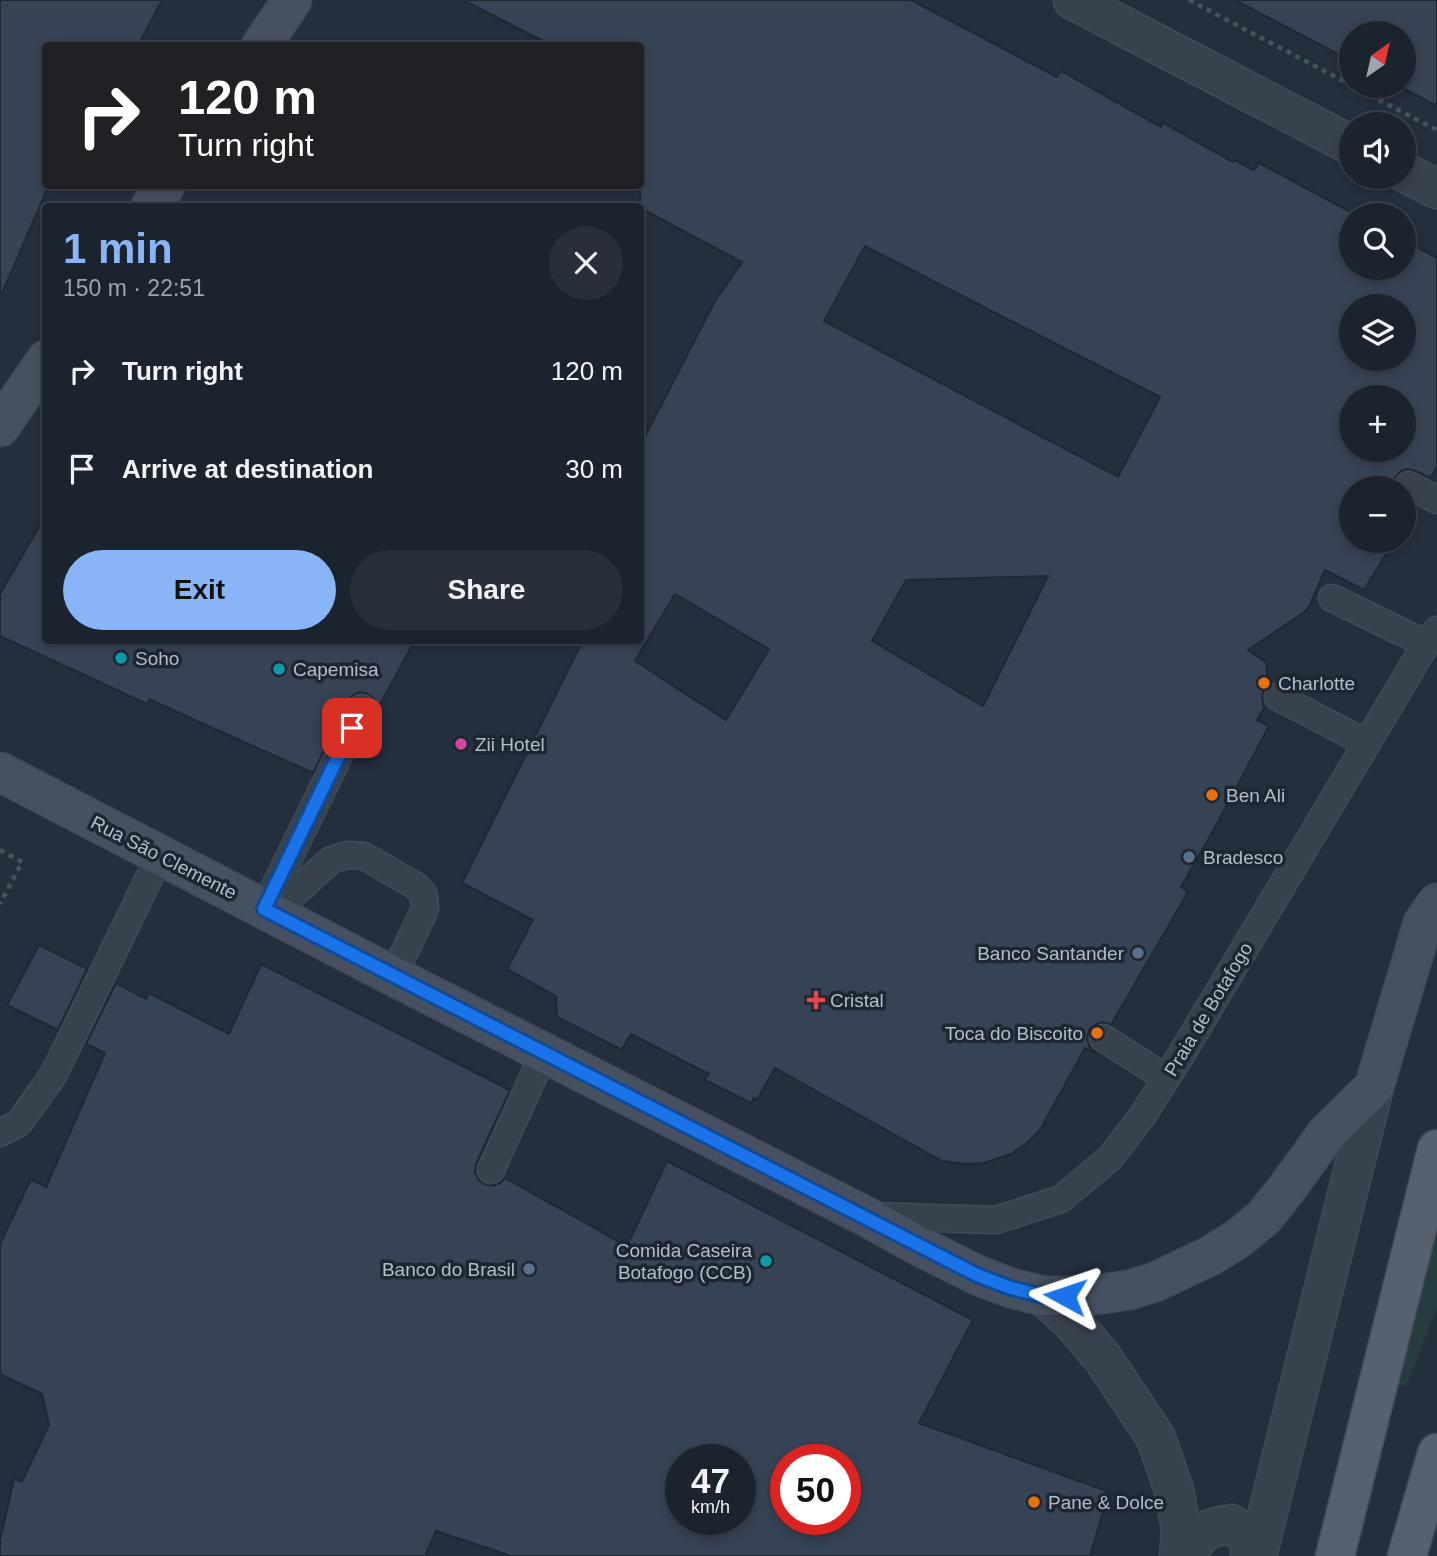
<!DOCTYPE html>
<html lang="en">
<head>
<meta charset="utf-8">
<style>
  body { margin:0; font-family:Helvetica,sans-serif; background:#282f3a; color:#f1f3f6; height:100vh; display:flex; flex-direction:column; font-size:26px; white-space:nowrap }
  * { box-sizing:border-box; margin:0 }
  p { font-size:23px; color:#a0a4aa }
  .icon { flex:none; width:38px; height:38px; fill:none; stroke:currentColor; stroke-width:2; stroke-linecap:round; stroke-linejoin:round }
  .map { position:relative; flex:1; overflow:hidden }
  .details { position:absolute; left:42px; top:203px; width:602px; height:441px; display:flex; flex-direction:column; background:#1b232e; border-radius:7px; box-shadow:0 4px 10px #0003,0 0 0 2px #39404a }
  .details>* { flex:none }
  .guide { position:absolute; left:42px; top:42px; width:602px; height:147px; border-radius:7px; box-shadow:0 4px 10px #0003,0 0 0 2px #39404a; background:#202124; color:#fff; overflow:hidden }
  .needle { width:46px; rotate:34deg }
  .fabs { position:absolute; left:1339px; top:21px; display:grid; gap:14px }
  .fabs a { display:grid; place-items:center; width:77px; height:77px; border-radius:50%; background:#1b232e; box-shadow:0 4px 10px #0003,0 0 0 2px #39404a; font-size:35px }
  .speed { position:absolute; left:665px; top:1444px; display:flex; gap:14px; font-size:35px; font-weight:700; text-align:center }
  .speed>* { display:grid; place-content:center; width:91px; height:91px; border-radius:50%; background:#1b232e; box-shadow:0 4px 10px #0003,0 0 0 2px #39404a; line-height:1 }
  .speed small { font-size:18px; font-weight:400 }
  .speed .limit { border:10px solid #d22; background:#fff; color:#111 }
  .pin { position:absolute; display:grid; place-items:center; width:60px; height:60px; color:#fff; margin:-30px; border-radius:14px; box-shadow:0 4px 10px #0006 }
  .me { position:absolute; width:77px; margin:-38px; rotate:275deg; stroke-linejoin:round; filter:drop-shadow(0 0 5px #0008) }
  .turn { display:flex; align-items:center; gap:24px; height:147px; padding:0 21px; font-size:32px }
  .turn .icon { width:91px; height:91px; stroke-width:2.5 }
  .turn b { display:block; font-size:49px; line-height:60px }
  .round { display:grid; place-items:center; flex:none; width:74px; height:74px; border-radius:37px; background:#282f3a }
  .head { display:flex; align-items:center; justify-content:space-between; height:119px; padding:0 21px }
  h1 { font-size:42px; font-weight:700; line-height:52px; color:#8ab4f8 }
  .button { display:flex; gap:14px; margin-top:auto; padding:14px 21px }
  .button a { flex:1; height:80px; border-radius:42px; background:#8ab4f8; color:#111; font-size:28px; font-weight:700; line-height:80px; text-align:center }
  .button a+a { background:#282f3a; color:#f1f3f6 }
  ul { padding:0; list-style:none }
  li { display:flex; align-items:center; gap:21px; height:98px; padding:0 21px }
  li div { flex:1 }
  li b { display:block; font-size:26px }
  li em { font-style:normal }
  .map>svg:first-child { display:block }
  .green { fill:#263c3f }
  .building { fill:#364354; stroke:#1f2835; stroke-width:2; fill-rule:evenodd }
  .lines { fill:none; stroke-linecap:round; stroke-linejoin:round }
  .service-casing { stroke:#414a57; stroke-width:29 }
  .minor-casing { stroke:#414a57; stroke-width:41 }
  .tertiary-casing { stroke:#414a57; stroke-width:41 }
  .secondary-casing { stroke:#414a57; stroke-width:41 }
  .primary-casing { stroke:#414a57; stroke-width:41 }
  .path { stroke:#3f5557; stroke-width:4.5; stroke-dasharray:5 5; stroke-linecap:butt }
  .service { stroke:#38414e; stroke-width:26 }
  .minor { stroke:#38414e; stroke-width:38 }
  .tertiary { stroke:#38414e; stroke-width:38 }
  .secondary { stroke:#465061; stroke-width:38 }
  .primary { stroke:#56606e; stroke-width:38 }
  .route-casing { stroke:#114b97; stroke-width:18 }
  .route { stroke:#1a73e8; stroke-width:12 }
  .culture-dot { fill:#0f9aa8; stroke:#1d2633; stroke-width:2.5 }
  .food-dot { fill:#e8710a; stroke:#1d2633; stroke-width:2.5 }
  .hotel-dot { fill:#d1479c; stroke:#1d2633; stroke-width:2.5 }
  .service-dot { fill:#5c6f8a; stroke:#1d2633; stroke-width:2.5 }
  .health-dot { fill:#e0444e; stroke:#1d2633; stroke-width:2.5 }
  .labels { text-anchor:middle; stroke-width:7; stroke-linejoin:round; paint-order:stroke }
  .poi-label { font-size:19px; fill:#b4bcc9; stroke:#1d2633; text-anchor:start }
  .street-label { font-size:19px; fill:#b4bcc9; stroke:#1d2633 }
</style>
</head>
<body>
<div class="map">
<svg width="1437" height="1556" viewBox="0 0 1437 1556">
  <rect width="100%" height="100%" fill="#242f3e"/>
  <polygon class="green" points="1437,1198 1437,1308 1406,1387 1396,1384"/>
  <g class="building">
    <polygon points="0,0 162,0 138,46 46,46 46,192 0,298"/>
    <path d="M463,0h448l146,77 4,-6 100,56 2,-4 70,39 1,-2 20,10 5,-7 97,52h-5v53h53v-28l33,18v209l-7,11 -14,-7 -8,-2 -7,2 -6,7 -1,10h-43v53h43l-30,49 -39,-20 -15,35 -4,6 -58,39 18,12 2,21 -4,7 -2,7 2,11 -7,12 12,6 -51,96 -37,65 7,5 -77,133 -7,-3 -8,2 -7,6 -2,8 2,8 6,6v1l-10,-5 -45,82 -13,13 -16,11 -27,9 -20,1 -22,-3 -167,-93 -18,32 -3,-2 -3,5 -46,-23 4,-6 -78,-40 -9,16 -65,-33 -1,-21 -49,-27 26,-49 -71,-37 121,-243h57v-194l75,-145 27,-39 -102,-54v-162h-87zM865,246l295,151 -42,80 -294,-156zM1351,306h53v53h-53zM1351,397h53v53h-53zM1048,576l-65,130 -111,-65 34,-61zM675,594l94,55 -43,71 -91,-59z"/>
    <polygon points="1235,0 1437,0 1437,106 1399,86 1404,86 1404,33 1351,33 1351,61"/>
    <polygon points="46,515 46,640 415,640 377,710 375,700 368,694 360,692 353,695 348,701 313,773 149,699 147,704 0,636 0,594"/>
    <polygon points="39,945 87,969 58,1030 7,1005"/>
    <path d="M261,964l249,126 -34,74 -1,8 4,8 5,4 9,2 7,-3 5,-5 122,68 40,-85 306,159 -54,103 190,69 -19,64h-579l-75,-25 -11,25h-425v-16l14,-61 8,2 27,-56 -7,-31 -42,-20v-130l31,-65 15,8 59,-134 -19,-9 30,-61 30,16 3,-6 80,41zM681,1460h59v59h-59zM786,1460h59v59h-59z"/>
  </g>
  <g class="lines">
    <g class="service-casing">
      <g id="service">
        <polyline points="1409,485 1437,500"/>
        <polyline points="1332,598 1426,644"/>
        <polyline points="1278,697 1366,743"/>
        <polyline points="264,909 362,708"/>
        <polyline points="272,914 331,860 347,855 364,856 416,886 424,895 425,909 393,976"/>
        <polyline points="1103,1038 1166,1078"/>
        <polyline points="0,1133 19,1123 54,1074 160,855"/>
        <polyline points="491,1170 544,1053"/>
        <polyline points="873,1216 996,1220 1061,1199 1110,1158 1143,1115 1181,1055 1426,644 1437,630"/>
      </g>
    </g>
    <g class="minor-casing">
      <g id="minor">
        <polyline points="1073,0 1351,145"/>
        <polyline points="1404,172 1437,189"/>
        <polyline points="1043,1296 1071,1321 1102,1357 1156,1438 1174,1490 1181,1529 1179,1556"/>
      </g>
    </g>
    <g class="tertiary-casing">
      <g id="tertiary">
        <path d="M1185,1556c15,-23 18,-28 46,-32 14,10 20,14 19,32"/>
        <polyline points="1257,1556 1374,1087"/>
      </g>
    </g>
    <g class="secondary-casing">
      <g id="secondary">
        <polyline points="261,46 292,0"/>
        <polyline points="151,206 165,186"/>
        <polyline points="0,427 46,360"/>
        <polyline points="0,772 393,976 865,1216 921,1247 977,1275 1011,1288 1043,1296 1088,1296 1129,1290 1155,1282 1210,1256 1239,1238 1264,1217 1285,1191 1327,1133 1374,1087 1423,923 1437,903"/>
      </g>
    </g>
    <g class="primary-casing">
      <g id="primary">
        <polyline points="1335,1556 1437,1149"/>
        <polyline points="1407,1556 1437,1453"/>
      </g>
    </g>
    <g class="path">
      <polyline points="1189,0 1351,85"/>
      <polyline points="1352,86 1437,130"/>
      <polyline points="0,850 22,862 0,904"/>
    </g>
    <use href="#service" class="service"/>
    <use href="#minor" class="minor"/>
    <use href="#tertiary" class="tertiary"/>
    <use href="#secondary" class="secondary"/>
    <use href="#primary" class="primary"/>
  </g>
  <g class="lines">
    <g class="route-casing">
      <polyline id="route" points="352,728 264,909 977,1275 1011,1288 1043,1296 1065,1296"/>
    </g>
    <use href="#route" class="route"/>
  </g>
  <g class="culture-dot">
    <circle cx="121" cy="658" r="7"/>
    <circle cx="279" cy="669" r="7"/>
    <circle cx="766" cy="1261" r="7"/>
  </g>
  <g class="food-dot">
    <circle cx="1264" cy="683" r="7"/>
    <circle cx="1212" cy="795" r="7"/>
    <circle cx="1097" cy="1033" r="7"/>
    <circle cx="1034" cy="1502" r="7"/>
  </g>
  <circle class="hotel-dot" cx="461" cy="744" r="7"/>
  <g class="service-dot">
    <circle cx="1189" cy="857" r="7"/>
    <circle cx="1138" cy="953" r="7"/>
    <circle cx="529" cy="1269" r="7"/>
  </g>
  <path class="health-dot" d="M812.5 989.5h7v7h7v7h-7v7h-7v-7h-7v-7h7z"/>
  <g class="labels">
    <g class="poi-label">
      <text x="135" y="665">Soho</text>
      <text x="293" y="676">Capemisa</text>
      <text x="1278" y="690">Charlotte</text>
      <text x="475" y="751">Zii Hotel</text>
      <text x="1226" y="802">Ben Ali</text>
      <text x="1203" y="864">Bradesco</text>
      <text x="1124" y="960" text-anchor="end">Banco Santander</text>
      <text x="830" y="1007">Cristal</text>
      <text x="1083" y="1040" text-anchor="end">Toca do Biscoito</text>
      <text x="752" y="1257" text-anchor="end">Comida Caseira<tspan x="752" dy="22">Botafogo (CCB)</tspan></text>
      <text x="515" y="1276" text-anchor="end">Banco do Brasil</text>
      <text x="1048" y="1509">Pane &amp; Dolce</text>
    </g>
    <g class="street-label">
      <text transform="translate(164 857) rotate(27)" y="7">Rua São Clemente</text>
      <text transform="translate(1208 1009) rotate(-59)" y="7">Praia de Botafogo</text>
    </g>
  </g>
</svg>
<div class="fabs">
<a><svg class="needle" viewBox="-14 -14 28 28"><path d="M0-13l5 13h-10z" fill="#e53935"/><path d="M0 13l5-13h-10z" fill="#a0a4aa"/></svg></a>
<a><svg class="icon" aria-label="sound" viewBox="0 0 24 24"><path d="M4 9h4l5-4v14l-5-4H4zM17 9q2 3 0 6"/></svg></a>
<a><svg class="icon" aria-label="search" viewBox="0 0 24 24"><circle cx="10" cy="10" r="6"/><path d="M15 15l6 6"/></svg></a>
<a><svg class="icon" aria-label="layers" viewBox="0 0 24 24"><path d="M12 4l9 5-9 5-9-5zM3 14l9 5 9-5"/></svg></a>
<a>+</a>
<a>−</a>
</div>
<div class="speed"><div>47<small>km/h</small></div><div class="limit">50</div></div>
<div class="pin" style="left:352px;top:728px;background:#d93025"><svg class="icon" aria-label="arrive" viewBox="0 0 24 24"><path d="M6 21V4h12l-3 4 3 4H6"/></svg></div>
<svg class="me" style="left:1065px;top:1296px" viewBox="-20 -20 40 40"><path d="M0-17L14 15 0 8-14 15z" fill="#1a73e8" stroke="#fff" stroke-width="4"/></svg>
<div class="guide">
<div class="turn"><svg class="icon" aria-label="right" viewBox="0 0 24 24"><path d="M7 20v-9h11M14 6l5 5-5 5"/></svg><div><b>120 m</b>Turn right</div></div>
</div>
<section class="details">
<div class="head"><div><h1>1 min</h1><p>150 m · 22:51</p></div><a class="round"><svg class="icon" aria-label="close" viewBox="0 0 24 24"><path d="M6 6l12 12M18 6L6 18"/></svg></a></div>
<ul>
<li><svg class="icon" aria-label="right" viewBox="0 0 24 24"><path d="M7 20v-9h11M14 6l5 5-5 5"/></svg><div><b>Turn right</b></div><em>120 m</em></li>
<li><svg class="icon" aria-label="arrive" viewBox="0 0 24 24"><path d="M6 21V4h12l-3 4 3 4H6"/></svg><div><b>Arrive at destination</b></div><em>30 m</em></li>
</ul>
<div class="button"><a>Exit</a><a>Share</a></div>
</section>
</div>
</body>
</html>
